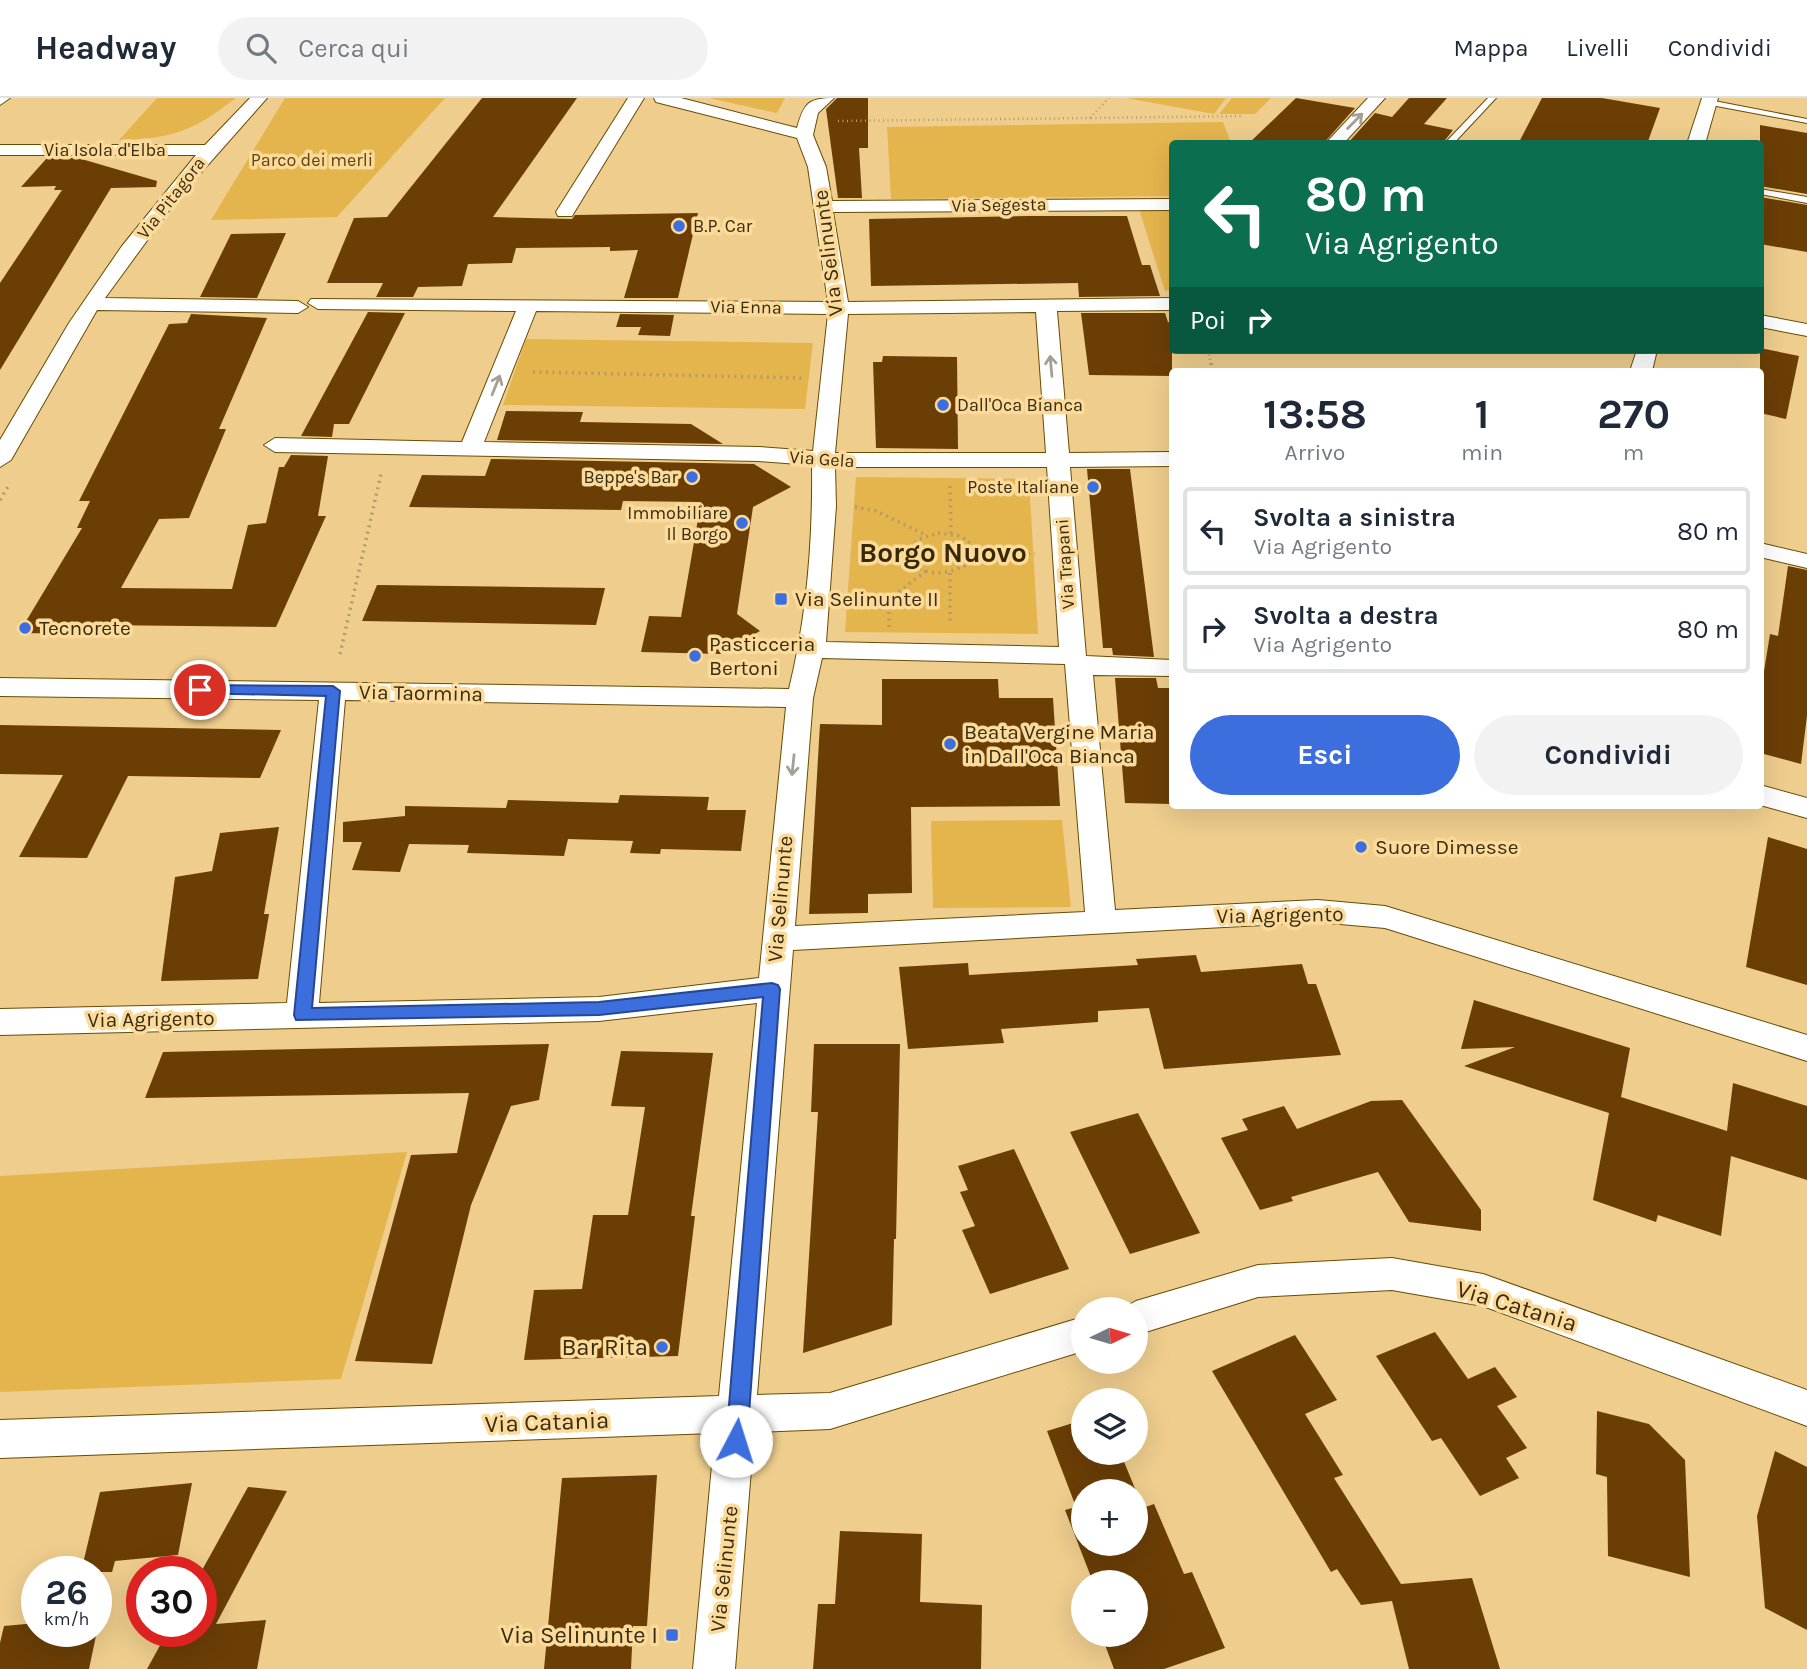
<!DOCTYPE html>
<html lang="it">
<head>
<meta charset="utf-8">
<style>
  body { margin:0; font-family:Karla,sans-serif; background:#f2f2f3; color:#1f2937; height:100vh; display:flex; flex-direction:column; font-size:26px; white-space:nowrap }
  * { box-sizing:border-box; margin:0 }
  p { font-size:23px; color:#747a83 }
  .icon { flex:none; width:38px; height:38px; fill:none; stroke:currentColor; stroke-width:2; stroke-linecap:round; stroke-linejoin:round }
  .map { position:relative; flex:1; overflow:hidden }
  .details { position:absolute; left:1169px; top:270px; width:595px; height:441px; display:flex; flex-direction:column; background:#fff; border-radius:7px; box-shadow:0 7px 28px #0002 }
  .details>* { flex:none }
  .top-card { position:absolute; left:1169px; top:42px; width:595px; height:214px; border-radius:7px; box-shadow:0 7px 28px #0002; background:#0b6e4f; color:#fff; overflow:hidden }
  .needle { width:46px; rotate:85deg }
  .fabs { position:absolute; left:1071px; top:1199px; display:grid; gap:14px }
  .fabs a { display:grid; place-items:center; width:77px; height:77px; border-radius:50%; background:#fff; box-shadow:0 7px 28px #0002; font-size:35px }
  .speed { position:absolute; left:21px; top:1458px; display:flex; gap:14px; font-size:35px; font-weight:700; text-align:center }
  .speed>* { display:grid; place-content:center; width:91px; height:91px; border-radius:50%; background:#fff; box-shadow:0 7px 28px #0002; line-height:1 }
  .speed small { font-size:18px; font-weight:400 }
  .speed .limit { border:10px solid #d22; background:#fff; color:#111 }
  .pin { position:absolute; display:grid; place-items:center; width:60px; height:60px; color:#fff; margin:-30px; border:4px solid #fff; border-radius:50%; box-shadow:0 2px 7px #0007 }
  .me { position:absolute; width:77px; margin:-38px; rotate:5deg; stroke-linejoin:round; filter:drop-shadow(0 0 5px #0008) }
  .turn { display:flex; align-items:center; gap:24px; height:147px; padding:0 21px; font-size:32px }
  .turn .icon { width:91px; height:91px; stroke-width:2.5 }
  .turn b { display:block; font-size:49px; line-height:60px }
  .then { display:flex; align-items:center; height:66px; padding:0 21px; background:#0003; gap:14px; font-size:26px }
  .eta { display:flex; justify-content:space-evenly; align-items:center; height:119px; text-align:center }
  .eta b { font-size:42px; font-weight:700; line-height:49px }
  .primary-button { display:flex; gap:14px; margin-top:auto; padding:14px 21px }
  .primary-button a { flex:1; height:80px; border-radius:42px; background:#3c6ede; color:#fff; font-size:28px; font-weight:700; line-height:80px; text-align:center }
  .primary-button a+a { background:#f2f2f3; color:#1f2937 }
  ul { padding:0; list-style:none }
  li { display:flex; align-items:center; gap:21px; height:88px; margin:0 14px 10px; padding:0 7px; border:4px solid #e0e1e3; border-radius:7px }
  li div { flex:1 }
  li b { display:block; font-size:26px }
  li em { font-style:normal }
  header { display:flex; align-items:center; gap:42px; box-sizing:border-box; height:98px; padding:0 35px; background:#fff; border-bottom:2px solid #e0e1e3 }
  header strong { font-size:33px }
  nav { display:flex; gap:38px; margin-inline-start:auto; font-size:24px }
  .search { width:490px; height:63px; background:#f2f2f3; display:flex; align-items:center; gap:18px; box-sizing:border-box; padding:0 24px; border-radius:38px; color:#747a83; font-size:26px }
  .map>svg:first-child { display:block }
  .green { fill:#e5b54d }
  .building { fill:#6b3e06; fill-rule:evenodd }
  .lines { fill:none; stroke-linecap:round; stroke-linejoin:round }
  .lane-casing { stroke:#694c00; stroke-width:2 }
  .street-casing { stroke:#694c00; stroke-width:2 }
  .path-far1 { stroke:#b59b66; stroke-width:2.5; stroke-dasharray:1 3.5; stroke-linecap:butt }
  .path { stroke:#b59b66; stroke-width:3.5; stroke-dasharray:2 4.5; stroke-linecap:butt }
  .lane { fill:#fff; fill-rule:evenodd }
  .street { fill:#fff; fill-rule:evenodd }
  .oneway { stroke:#a5a094 }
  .route { fill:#3c6ede; stroke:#274890; stroke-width:2 }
  .poi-dot { fill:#3c6ede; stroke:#fbda9a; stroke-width:2.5 }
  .labels { text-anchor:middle; stroke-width:7; stroke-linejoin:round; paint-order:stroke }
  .far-street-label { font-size:18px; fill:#382c11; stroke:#fbda9a }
  .far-park-label { font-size:18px; fill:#5d4614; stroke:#fbda9a }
  .far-poi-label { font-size:18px; fill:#382c11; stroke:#fbda9a; text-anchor:end }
  .street-label { font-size:21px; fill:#382c11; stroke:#fbda9a }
  .poi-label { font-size:21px; fill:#382c11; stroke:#fbda9a; text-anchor:start }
  .near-street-label { font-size:24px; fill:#382c11; stroke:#fbda9a }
  .near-poi-label { font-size:24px; fill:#382c11; stroke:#fbda9a; text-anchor:end }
  .district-label { font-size:28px; font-weight:bold; fill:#382906; stroke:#fbda9a }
</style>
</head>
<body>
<header>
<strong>Headway</strong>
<div class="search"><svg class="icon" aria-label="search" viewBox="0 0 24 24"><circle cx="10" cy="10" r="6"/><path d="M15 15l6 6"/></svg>Cerca qui</div>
<nav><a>Mappa</a><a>Livelli</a><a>Condividi</a></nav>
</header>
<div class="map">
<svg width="1807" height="1571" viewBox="0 0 1807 1571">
  <rect width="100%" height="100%" fill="#eecd8d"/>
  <g class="green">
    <path d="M157,0h79c-45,34 -61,40 -117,42z"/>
    <polygon points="285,0 445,0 337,119 211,122"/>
    <polygon points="709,0 785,0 777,15"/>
    <polygon points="1126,0 1226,0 1214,16"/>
    <polygon points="1232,0 1271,0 1255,16 1219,16"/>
    <polygon points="1223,24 1231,45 1172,46 1172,98 891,101 887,29"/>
    <polygon points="1139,111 1172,112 1172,192 1165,193"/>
    <polygon points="526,241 813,245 805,311 503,307"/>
    <polygon points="856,379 1029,381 1038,536 845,534"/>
    <polygon points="1062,722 1071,809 933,810 931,723"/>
    <polygon points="407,1054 341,1281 0,1294 0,1078"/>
  </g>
  <g class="building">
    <polygon points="482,0 577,0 493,119 572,121 575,117 698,115 678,200 624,200 638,152 610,153 610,149 516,150 512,165 468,166 462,188 418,189 413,199 376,199 383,185 327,185 354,120 387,119"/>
    <polygon points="837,0 868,0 868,50 859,50 862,100 838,100 826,11"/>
    <polygon points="1296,0 1355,10 1323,46 1248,46"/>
    <polygon points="1409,0 1447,0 1424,26 1453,32 1442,46 1347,46 1375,15 1392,19"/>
    <polygon points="1542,0 1602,0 1660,10 1647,46 1518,46"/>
    <polygon points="1760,27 1807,35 1807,96 1760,88"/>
    <polygon points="47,60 78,60 157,83 156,89 111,90 0,272 0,185 62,92 54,92 56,88 21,89"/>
    <polygon points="1760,99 1807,107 1807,154 1760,146"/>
    <polygon points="1030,118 1127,118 1142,167 1150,167 1160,198 1079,199 1078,185 871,188 869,121"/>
    <polygon points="286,135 257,200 200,199 231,136"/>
    <polygon points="368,214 405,215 349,326 334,326 332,339 301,338"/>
    <polygon points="1081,215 1165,215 1168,224 1172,225 1172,278 1089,277"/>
    <polygon points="191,216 267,220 219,331 226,331 189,420 159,421 121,490 232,491 248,427 266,425 279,369 284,369 291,357 328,358 318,418 326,418 276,529 98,527 93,536 19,535 82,430 77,430 90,403 79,403 169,226 187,225"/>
    <polygon points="620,216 674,217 670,238 638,237 641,229 616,229"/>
    <polygon points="1760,250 1799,258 1786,321 1760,315"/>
    <polygon points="883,258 957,259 958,351 876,350 873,264 882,264"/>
    <polygon points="506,313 583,314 580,324 691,326 723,346 497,342"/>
    <polygon points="491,361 754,366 791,389 753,409 737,516 760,533 720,556 641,554 649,518 681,519 701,404 623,403 621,412 409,409 422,377 485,378"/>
    <polygon points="1087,371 1130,371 1154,559 1113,557 1112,550 1103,550"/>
    <polygon points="1788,468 1807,472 1807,618 1801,666 1760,655 1760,598 1770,536 1778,538"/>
    <polygon points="377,487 605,490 596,527 362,523"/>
    <polygon points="1115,580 1156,580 1158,590 1172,590 1172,706 1125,705"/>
    <polygon points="882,581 998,581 999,600 1053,600 1060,708 911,709 912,795 868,796 868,815 809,816 820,626 882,627"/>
    <polygon points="0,627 281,632 260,680 128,678 87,760 19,759 63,677 0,676"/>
    <polygon points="620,697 709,699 707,712 746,712 741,753 661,751 660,756 630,755 633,743 568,741 564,758 467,755 469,747 409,746 400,774 352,772 362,744 343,744 343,724 405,718 405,708 506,710 508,702 618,705"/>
    <polygon points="279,729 264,816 269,816 258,881 161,883 175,779 212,773 220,735"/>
    <polygon points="1768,739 1807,751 1807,887 1746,869"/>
    <polygon points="1196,857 1201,874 1302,866 1308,886 1316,886 1341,957 1164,971 1149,910 1098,913 1098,924 1001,931 1004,945 908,951 899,869 968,865 969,877 1138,867 1136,861"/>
    <polygon points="1474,902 1630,950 1621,999 1727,1033 1733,985 1807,1008 1807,1082 1731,1058 1721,1138 1658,1117 1656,1124 1593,1102 1609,1015 1464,968 1515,949 1461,951"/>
    <polygon points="549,946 539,1002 511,1008 471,1107 432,1266 355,1263 411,1057 457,1055 469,995 145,1000 163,954"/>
    <polygon points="814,946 900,946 896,1141 894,1141 892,1227 803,1255 818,1014 811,1014"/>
    <polygon points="621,953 713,955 691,1118 695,1118 678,1258 524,1262 534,1192 582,1191 593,1117 628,1117 645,1009 611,1008"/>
    <polygon points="1402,1002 1481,1112 1481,1133 1409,1124 1378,1074 1291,1099 1293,1103 1260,1112 1221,1040 1248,1032 1242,1021 1284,1008 1297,1031 1371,1003"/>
    <polygon points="1138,1015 1200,1135 1130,1156 1070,1034"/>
    <polygon points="1014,1051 1069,1171 990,1196 962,1132 975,1128 960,1094 968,1092 958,1068"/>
    <polygon points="1435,1234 1468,1281 1495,1269 1517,1299 1497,1308 1527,1350 1506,1360 1519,1380 1480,1398 1441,1340 1432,1343 1376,1258"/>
    <polygon points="1295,1237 1337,1302 1305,1316 1343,1377 1334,1380 1401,1486 1472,1480 1500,1571 1409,1571 1392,1503 1361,1507 1337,1471 1331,1474 1212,1273"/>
    <polygon points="1597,1313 1649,1326 1685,1362 1690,1479 1608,1458 1607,1379 1596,1376"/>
    <path d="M1083,1322v32h37l23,56 11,-4 30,70 8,-2 33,76 -61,21h-50l-13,-35h35v-52h-43l-28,-72 11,-3 -29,-76zM1083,1393h53v53h-53z"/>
    <polygon points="1775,1353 1807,1369 1807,1532 1765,1510 1757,1418"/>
    <polygon points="657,1377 647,1528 633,1528 631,1571 544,1571 562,1380"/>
    <polygon points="192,1385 178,1457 115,1463 112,1474 81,1474 100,1394"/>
    <polygon points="248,1389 287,1393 216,1526 266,1522 257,1571 147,1571 168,1533 201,1533 201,1474"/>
    <polygon points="840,1433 922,1436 920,1504 982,1507 981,1571 813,1571 818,1506 835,1506"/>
    <polygon points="37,1525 37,1533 97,1533 89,1571 0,1571 0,1545 4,1528"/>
  </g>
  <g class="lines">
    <g class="lane-casing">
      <g id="lane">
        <polygon points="1488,0 1496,0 1453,46 1444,46"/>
        <polygon points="1709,2 1807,21 1807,25 1706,6 1705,4"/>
        <polygon points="1760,91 1807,99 1807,105 1760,96"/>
      </g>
    </g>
    <g class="street-casing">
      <g id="street">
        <polygon points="0,0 10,0 0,7"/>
        <polygon points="250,0 267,0 176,103 105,200 298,203 308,209 298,215 97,212 11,362 0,369 0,342 69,225 122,148 196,57 0,57 0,47 205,47"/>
        <polygon points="628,0 644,0 572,118 558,118 556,114"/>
        <path d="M654,0h27l116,30c7,-25 11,-30 37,-30l-16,15 -5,22 13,32 6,34 340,-2v11l-339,2 15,90 324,-4v12l-115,1 12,142 103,-1v14l-102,1 16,189 86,4v16l-79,-1 22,235 203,-10 67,6 422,129v26l-422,-133 -67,-6 -525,28 -36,445 73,-2 253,-76v34l-253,78 -76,3 -19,237h-42l22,-236 -715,25v-38l719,-24 38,-393 -158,18 -599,14v-26l287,-6 32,-303 -319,-4v-18l789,11c18,-73 24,-149 23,-224l-53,-4 -484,-9 -11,-7 11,-7 187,4 54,-131 -198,-2 -10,-6 3,-4 517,3 -20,-135 -11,-29 -141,-36zM536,213l292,3 -15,137 -54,-4 -275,-5zM1036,214l10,141h-211l13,-139zM835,369h212l12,180 -233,-5 10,-136zM822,560l243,6 20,248 -290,14 18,-228zM345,602l441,7 -27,271 -160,19 -280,6z"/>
        <polygon points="1368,0 1385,0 1343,46 1325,46"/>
        <polygon points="1702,0 1718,0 1705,46 1687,46"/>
        <polygon points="1760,217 1807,226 1807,238 1760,229"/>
        <polygon points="1637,252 1657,252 1652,273 1630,273"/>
        <polygon points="1760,445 1807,456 1807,470 1760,459"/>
        <polygon points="1760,687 1807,700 1807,720 1760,707"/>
        <polygon points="1392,1160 1483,1176 1807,1292 1807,1328 1483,1208 1392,1192 1258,1199 1136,1237 1136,1211 1122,1211 1136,1203 1258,1167"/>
      </g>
    </g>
    <g class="path-far1">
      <polyline points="1091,20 1244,18"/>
      <polyline points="838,23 1090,20 1109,0"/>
      <polyline points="1208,252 1211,266"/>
    </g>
    <g class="path">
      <polyline points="1211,265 1213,273"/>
      <polyline points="533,274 804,280"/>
      <polyline points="950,388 951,436"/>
      <polyline points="0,402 10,385"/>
      <polyline points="855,409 876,413 926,437"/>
      <path d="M938,435l23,3 14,11v13c-20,14 -63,24 -65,-12l9,-9z"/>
      <polyline points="976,456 1035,456"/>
      <polyline points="950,475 950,527"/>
      <polyline points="849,501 889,501 926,473"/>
      <polyline points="889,501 889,529"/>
      <polyline points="340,556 381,376"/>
    </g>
    <use href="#lane" class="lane"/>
    <use href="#street" class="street"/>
  </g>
  <defs><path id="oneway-shaft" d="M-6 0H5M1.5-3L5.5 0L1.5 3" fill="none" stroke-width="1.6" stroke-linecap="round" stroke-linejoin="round" transform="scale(1.75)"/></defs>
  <g class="oneway">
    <use href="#oneway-shaft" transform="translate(1355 23) rotate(-45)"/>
    <use href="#oneway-shaft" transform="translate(1051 268) rotate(-95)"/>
    <use href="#oneway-shaft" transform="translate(496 287) rotate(-68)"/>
    <use href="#oneway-shaft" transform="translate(793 667) rotate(96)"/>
  </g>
  <polygon class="route" points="200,587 333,588 340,593 312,910 599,904 772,885 778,887 780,891 747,1343 744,1351 736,1354 729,1351 726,1343 763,899 599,917 296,922 294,917 326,598 194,595 194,588"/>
  <g class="poi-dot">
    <circle cx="679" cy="128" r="7"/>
    <circle cx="943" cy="307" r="7"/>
    <circle cx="692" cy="379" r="7"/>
    <circle cx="1093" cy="389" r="7"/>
    <circle cx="742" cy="425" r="7"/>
    <rect x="774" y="494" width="14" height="14" rx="3.5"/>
    <circle cx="25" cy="530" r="7"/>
    <circle cx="695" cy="558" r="7"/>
    <circle cx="950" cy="646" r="7"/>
    <circle cx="1361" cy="749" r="7"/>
    <circle cx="662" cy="1249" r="7"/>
    <rect x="665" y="1530" width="14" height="14" rx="3.5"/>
  </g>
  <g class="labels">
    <g class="far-street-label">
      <text x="105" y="58">Via Isola d'Elba</text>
      <text transform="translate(171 100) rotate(-52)" y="6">Via Pitagora</text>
      <text transform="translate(999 107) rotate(-1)" y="6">Via Segesta</text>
      <text transform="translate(746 209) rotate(1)" y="6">Via Enna</text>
      <text transform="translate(822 361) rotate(4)" y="6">Via Gela</text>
      <text transform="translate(1065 466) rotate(-94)" y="6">Via Trapani</text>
    </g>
    <g class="far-park-label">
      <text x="312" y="68">Parco dei merli</text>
    </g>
    <g class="far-poi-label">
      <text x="693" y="134" text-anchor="start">B.P. Car</text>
      <text x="957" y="313" text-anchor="start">Dall'Oca Bianca</text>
      <text x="678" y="385">Beppe's Bar</text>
      <text x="1079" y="395">Poste Italiane</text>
      <text x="728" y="421">Immobiliare<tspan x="728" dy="21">Il Borgo</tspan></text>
    </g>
    <g class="street-label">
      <text transform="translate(828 155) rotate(-97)" y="7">Via Selinunte</text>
      <text transform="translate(421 595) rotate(1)" y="7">Via Taormina</text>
      <text transform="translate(780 801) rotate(-85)" y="7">Via Selinunte</text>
      <text transform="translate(1280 817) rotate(-1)" y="7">Via Agrigento</text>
      <text transform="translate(151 921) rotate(-1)" y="7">Via Agrigento</text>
      <text transform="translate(724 1471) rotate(-84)" y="7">Via Selinunte</text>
    </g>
    <g class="poi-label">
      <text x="795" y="508">Via Selinunte II</text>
      <text x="39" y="537">Tecnorete</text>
      <text x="709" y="553">Pasticceria<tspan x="709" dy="24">Bertoni</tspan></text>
      <text x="964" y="641">Beata Vergine Maria<tspan x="964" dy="24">in Dall'Oca Bianca</tspan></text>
      <text x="1375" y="756">Suore Dimesse</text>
    </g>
    <g class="near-street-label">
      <text transform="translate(1517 1208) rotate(17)" y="8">Via Catania</text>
      <text transform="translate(547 1324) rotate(-2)" y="8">Via Catania</text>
    </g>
    <g class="near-poi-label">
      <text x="648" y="1257">Bar Rita</text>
      <text x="658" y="1545">Via Selinunte I</text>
    </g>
    <g class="district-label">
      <text x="943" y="464">Borgo Nuovo</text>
    </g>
  </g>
</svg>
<div class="fabs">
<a><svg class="needle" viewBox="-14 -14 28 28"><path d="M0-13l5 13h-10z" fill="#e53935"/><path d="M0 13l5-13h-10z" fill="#747a83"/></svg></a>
<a><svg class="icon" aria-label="layers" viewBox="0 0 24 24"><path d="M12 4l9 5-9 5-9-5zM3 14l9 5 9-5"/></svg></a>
<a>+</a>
<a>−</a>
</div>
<div class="speed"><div>26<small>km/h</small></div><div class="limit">30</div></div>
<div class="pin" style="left:200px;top:592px;background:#d93025"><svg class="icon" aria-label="arrive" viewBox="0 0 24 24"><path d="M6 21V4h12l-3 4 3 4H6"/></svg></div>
<svg class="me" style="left:736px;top:1343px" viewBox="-20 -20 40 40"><circle r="19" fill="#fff"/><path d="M0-13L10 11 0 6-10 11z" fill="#3c6ede"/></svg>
<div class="top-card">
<div class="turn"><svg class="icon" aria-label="left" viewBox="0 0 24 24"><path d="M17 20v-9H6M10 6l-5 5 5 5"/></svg><div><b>80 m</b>Via Agrigento</div></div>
<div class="then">Poi<svg class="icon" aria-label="right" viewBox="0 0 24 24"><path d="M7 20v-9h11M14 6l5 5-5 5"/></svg></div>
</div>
<section class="details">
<div class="eta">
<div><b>13:58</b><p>Arrivo</p></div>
<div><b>1</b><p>min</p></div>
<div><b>270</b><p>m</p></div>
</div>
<ul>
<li><svg class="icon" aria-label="left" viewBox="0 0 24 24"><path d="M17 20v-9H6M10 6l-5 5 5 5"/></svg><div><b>Svolta a sinistra</b><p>Via Agrigento</p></div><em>80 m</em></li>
<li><svg class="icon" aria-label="right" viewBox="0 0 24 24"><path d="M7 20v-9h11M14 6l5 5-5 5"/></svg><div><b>Svolta a destra</b><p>Via Agrigento</p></div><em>80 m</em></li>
</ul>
<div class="primary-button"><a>Esci</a><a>Condividi</a></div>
</section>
</div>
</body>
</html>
